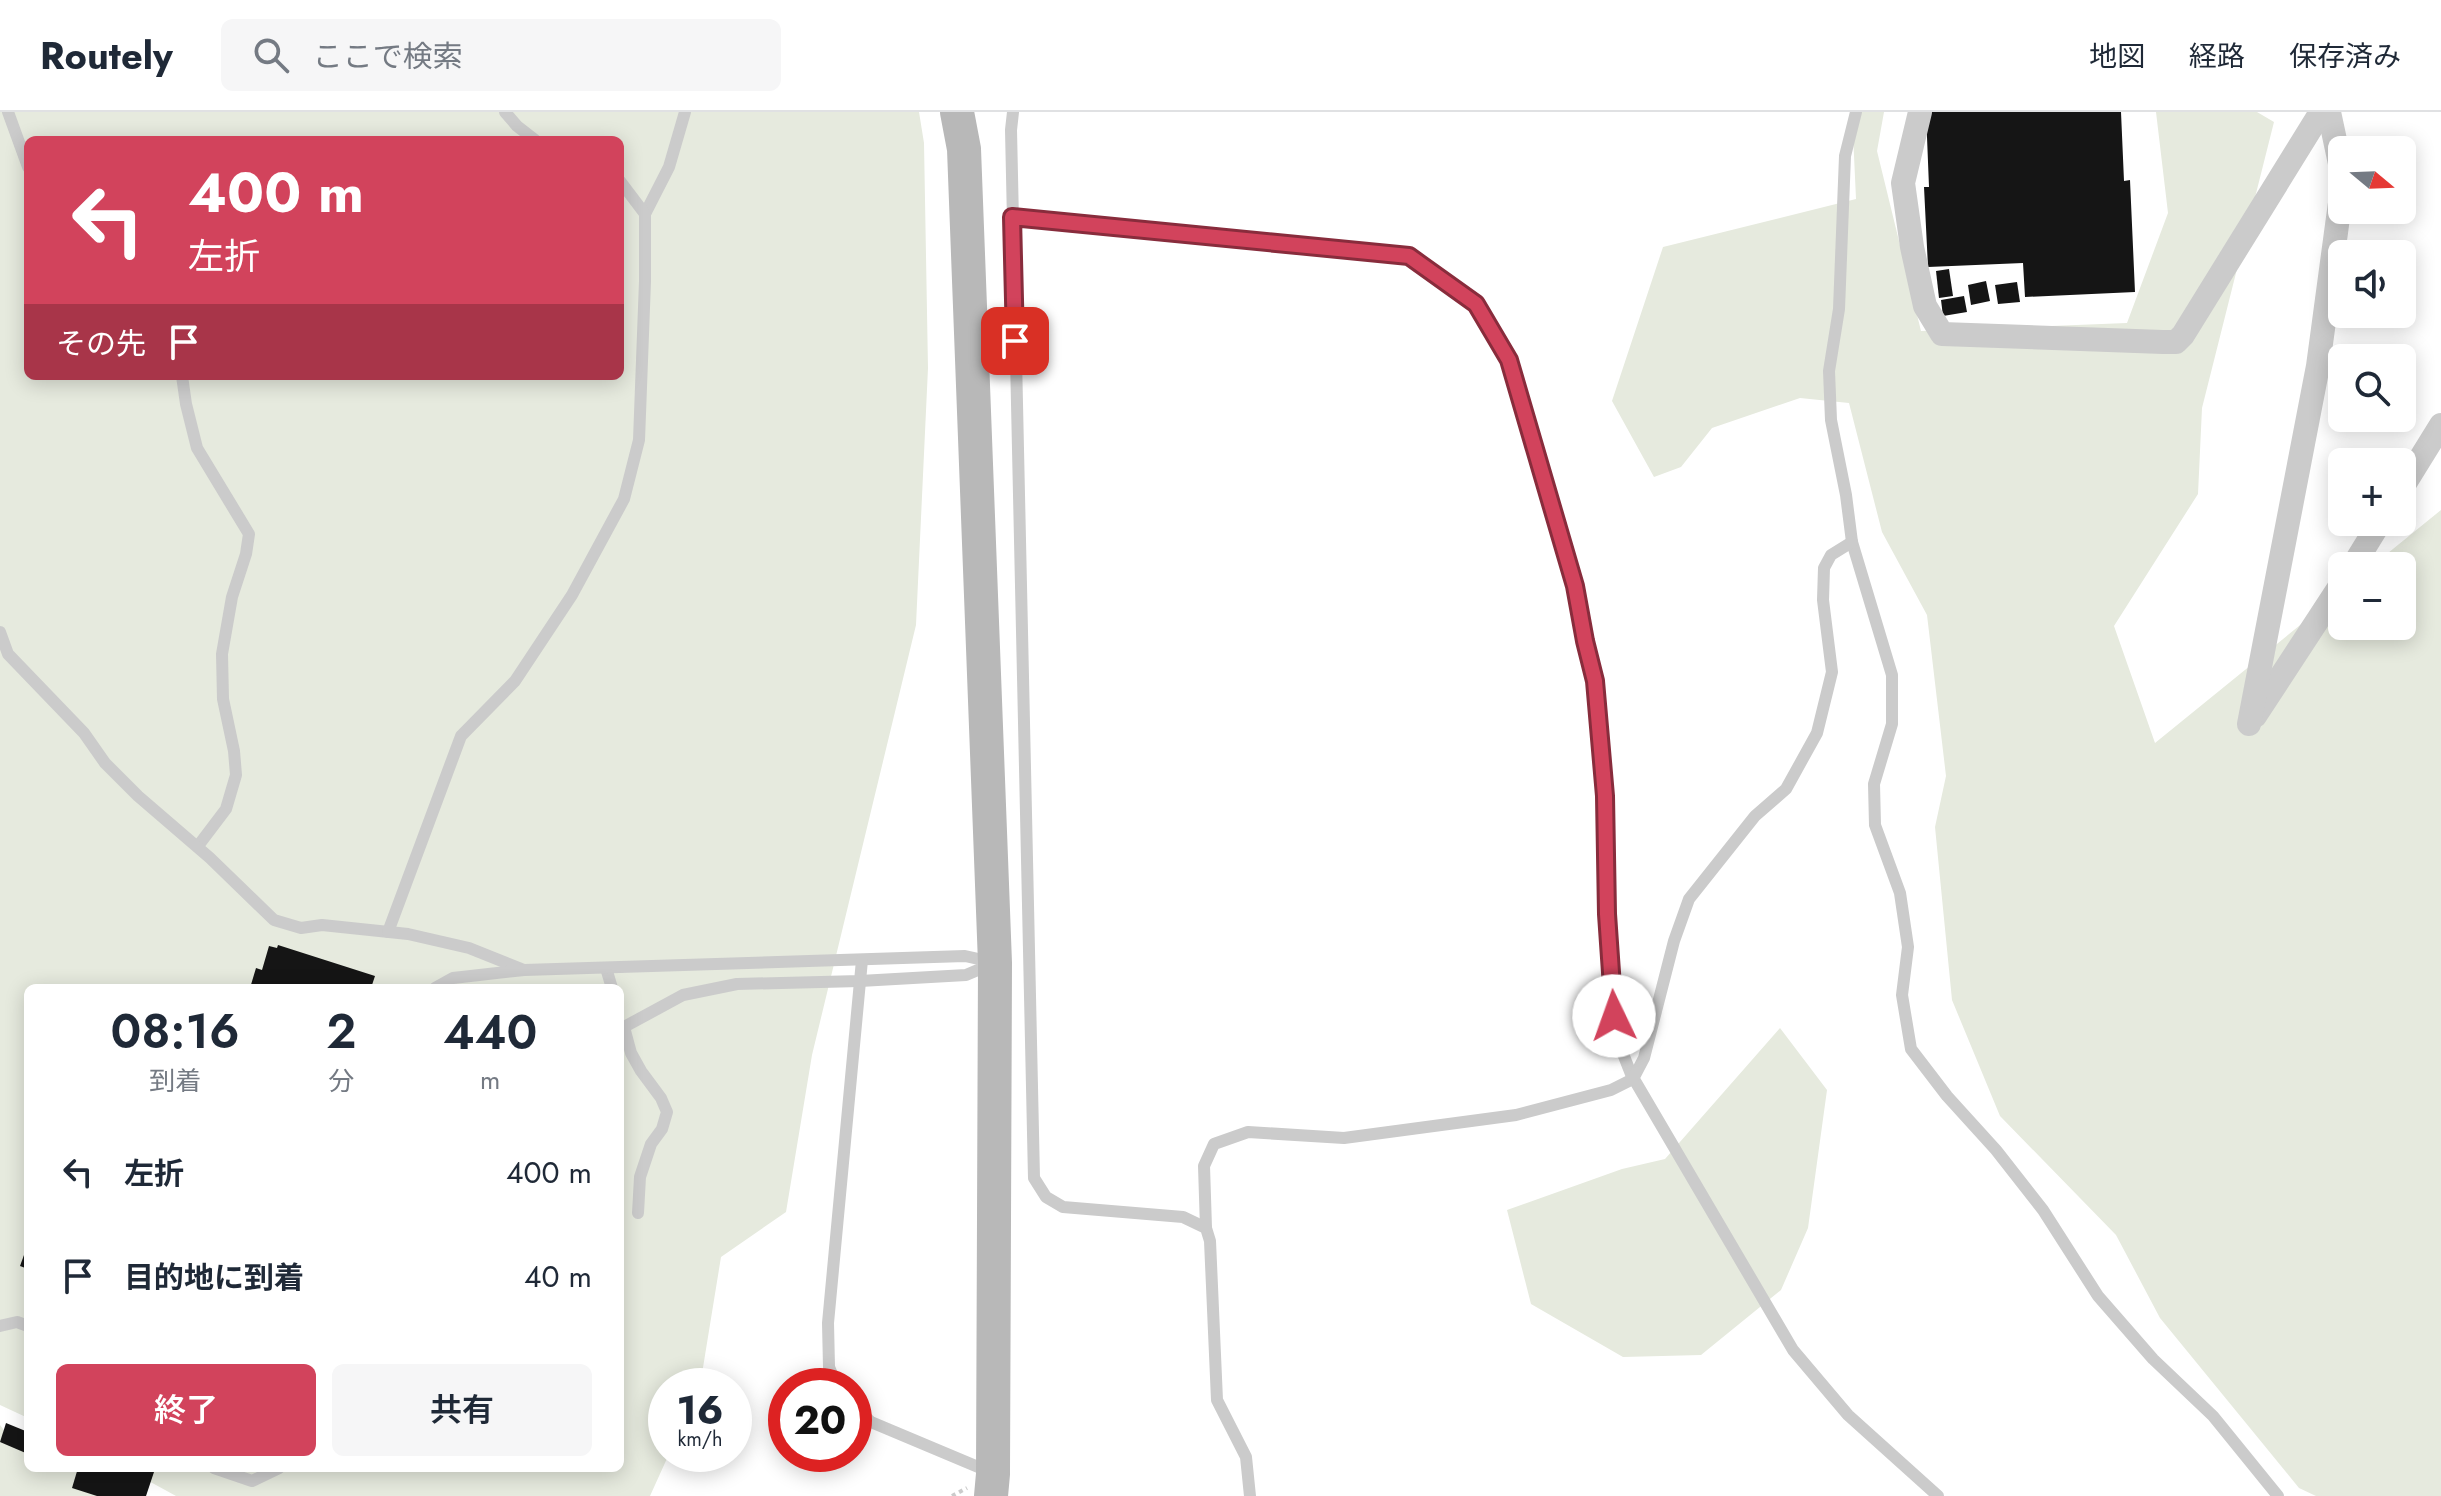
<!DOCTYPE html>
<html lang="ja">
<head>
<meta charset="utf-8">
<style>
  body { margin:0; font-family:Jost,"Noto Sans JP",sans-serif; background:#f6f6f7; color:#1f2937; height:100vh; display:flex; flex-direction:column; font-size:30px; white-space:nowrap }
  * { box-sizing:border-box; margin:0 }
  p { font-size:26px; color:#747a83 }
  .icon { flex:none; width:44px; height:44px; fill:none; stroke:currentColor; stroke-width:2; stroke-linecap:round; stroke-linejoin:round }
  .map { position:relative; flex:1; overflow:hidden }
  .details { position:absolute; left:24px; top:872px; width:600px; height:488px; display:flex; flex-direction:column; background:#fff; border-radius:12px; box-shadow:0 4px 20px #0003 }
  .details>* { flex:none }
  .banner { position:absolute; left:24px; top:24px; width:600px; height:244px; border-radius:12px; box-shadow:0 4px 20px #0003; background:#d2435c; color:#fff; overflow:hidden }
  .needle { width:52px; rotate:109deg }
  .buttons { position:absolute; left:2328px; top:24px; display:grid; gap:16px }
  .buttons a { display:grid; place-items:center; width:88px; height:88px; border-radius:12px; background:#fff; box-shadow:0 4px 20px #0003; font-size:40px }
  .speed { position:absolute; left:648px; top:1256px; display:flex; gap:16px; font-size:40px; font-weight:700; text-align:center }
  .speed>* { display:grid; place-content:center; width:104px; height:104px; border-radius:50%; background:#fff; box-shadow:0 4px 20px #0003; line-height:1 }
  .speed small { font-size:20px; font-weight:400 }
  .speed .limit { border:12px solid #d22; background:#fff; color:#111 }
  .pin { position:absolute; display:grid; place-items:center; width:68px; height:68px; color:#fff; margin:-34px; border-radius:16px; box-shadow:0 4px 12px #0006 }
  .me { position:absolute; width:88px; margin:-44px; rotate:357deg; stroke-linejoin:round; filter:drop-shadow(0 0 6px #0008) }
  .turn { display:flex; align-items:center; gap:28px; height:168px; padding:0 32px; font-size:36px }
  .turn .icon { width:104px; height:104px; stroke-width:2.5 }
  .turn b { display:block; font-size:56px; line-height:68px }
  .then { display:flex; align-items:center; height:76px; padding:0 32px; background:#0003; gap:16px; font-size:30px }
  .eta { display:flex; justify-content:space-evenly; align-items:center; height:136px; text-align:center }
  .eta b { font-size:48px; font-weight:600; line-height:56px }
  .button { display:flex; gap:16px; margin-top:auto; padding:16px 32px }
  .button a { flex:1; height:92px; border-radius:12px; background:#d2435c; color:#fff; font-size:32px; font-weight:600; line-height:92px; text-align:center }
  .button a+a { background:#f6f6f7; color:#1f2937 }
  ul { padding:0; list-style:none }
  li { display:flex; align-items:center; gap:24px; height:104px; padding:0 32px }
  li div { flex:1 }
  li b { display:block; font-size:30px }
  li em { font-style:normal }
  header { display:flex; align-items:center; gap:48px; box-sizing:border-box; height:112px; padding:0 40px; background:#fff; border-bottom:2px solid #e0e1e3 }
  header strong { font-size:38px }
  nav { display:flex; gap:44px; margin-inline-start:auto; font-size:28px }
  .search { width:560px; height:72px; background:#f6f6f7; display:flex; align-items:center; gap:20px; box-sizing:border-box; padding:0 28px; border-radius:12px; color:#747a83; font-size:30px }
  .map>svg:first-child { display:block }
  .green { fill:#e6eade; fill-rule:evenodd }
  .building { fill:#151515 }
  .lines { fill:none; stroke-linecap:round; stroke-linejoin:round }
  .path { stroke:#cbcbcb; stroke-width:4; stroke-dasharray:4 4; stroke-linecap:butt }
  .lane { stroke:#cbcbcb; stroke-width:12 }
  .street { stroke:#cbcbcb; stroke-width:24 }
  .secondary { stroke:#b8b8b8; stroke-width:34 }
  .route-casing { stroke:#882c3c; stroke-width:20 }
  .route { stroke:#d2435c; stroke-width:14 }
</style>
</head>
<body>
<header>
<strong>Routely</strong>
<div class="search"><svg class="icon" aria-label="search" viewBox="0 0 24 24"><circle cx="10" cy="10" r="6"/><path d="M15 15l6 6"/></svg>ここで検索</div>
<nav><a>地図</a><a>経路</a><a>保存済み</a></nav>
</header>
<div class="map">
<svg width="2441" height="1384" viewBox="0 0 2441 1384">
  <rect width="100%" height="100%" fill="#fff"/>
  <g class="green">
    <path d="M0,0h919l5,31 4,225 -12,257 -104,430 -26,157 -65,45 -21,129h-34v68h3l-19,42h-474l-51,-28h495v-480h-592v430l-28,-13zM28,28h592v236h-592z"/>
    <polygon points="1852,0 1884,0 1877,39 1921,219 2127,211 2168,101 2156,0 2257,0 2274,10 2202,296 2198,382 2114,514 2155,631 2342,479 2342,514 2402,514 2402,454 2372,454 2441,398 2441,1384 2316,1384 2299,1376 2160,1206 2116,1123 2000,1004 1952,888 1935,715 1946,664 1927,503 1882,420 1849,291 1800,286 1712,316 1681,355 1654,365 1612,289 1663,135 1856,87"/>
    <polygon points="1780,916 1827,978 1808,1116 1781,1178 1701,1243 1623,1245 1531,1192 1507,1098 1622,1057 1665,1047"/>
    <polygon points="0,1313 7,1322 28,1332 28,1356 74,1356 129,1384 0,1384"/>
  </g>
  <g class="building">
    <polygon points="1926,0 2121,0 2124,69 2130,68 2135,180 2025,185 2023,151 1928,155 1924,75 1929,75"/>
    <polygon points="1949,157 1953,184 1939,186 1936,159"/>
    <polygon points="1986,169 1990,189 1971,193 1968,173"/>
    <polygon points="2017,170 2020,190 1998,192 1995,173"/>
    <polygon points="1964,184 1967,200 1943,204 1941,188"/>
    <polygon points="278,833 375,864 371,876 250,876 256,856 262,858 269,834 277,836"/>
    <polygon points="28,1132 28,1157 20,1154"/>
    <polygon points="6,1311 28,1320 28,1342 0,1330"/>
    <polygon points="78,1356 152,1356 155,1357 146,1384 97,1384 72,1376"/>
  </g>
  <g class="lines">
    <polyline class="path" points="952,1384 967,1376"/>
    <g class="lane">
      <polyline points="8,0 28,55"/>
      <polyline points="505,0 517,14 535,28"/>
      <polyline points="1013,0 1011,18 1034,1066 1046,1085 1063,1095 1183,1105 1206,1116 1210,1129 1217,1288 1246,1345 1250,1384"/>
      <polyline points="1856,0 1845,44 1839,197 1829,259 1831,308 1846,383 1852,430 1892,563 1892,612 1874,672 1875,713 1900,781 1908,835 1902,883 1911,937 1947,984 1996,1038 2043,1098 2098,1184 2153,1247 2213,1304 2278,1384"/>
      <polyline points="645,102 669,55 685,0"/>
      <polyline points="1012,105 1409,144 1476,192 1509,248 1575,474 1585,529 1595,569 1605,684 1607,802 1611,847 1612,884 1616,924 1631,962 1793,1238 1848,1303 1938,1384"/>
      <polyline points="182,264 186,292 197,336 249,422 246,442 232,485 222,542 223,587 234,639 236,663 226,697 198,734"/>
      <polyline points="0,520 8,542 84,621 105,651 138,684 210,746 274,808 301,816 322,813 408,822 469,836 524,858"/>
      <polyline points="388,820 461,624 515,569 572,483 624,387 639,328 645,169 645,102 620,69"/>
      <polyline points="606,856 612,876"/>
      <polyline points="435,876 453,866 524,858 965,844 992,850"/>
      <polyline points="638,1101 640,1065 651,1032 662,1017 667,1000 661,986 641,959 631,941 624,915 683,883 737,872 860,869 966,863 992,852"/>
      <polyline points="1206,1116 1204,1054 1214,1032 1248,1020 1344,1026 1516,1003 1611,978 1633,967 1644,946 1674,829 1689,787 1755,704 1786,677 1817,621 1832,560 1823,488 1824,456 1831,443 1852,430"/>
      <polyline points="0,1214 17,1210 28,1214"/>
      <polyline points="837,1274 829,1255 828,1211 862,848"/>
      <polyline points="854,1295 871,1310 990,1360"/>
      <polyline points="214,1356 252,1369 279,1356"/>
    </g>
    <g class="street">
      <polyline points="1920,0 1903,71 1912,135 1925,194 1942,222 2163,230 2176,230 2183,223 2321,0"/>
      <polyline points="2329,0 2342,61"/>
      <polyline points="2402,376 2441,313"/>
      <polyline points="2353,454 2380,410"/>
      <polyline points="2255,604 2342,471"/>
      <polyline points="2249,612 2318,254 2342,76"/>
    </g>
    <polyline class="secondary" points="957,0 964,37 995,851 993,1362 991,1384"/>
  </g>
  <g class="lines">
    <g class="route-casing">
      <polyline id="route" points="1015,229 1012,105 1409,144 1476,192 1509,248 1575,474 1585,529 1595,569 1605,684 1607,802 1614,904"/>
    </g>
    <use href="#route" class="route"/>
  </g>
</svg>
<div class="buttons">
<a><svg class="needle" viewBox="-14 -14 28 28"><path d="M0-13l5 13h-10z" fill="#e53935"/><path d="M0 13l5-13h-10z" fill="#747a83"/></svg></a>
<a><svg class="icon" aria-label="sound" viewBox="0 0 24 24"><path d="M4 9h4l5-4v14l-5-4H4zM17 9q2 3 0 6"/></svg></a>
<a><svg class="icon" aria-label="search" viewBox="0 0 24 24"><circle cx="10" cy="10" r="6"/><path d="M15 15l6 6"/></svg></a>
<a>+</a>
<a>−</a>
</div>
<div class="speed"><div>16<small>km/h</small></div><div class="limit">20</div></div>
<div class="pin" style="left:1015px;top:229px;background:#d93025"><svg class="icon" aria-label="arrive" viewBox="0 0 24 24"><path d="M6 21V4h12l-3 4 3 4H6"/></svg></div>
<svg class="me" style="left:1614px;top:904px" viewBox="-20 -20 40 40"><circle r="19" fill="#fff"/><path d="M0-13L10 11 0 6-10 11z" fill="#d2435c"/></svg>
<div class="banner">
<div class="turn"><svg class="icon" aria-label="left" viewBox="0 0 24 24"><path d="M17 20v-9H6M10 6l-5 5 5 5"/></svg><div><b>400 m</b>左折</div></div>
<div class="then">その先<svg class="icon" aria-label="arrive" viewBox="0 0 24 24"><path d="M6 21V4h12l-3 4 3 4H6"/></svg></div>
</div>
<section class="details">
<div class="eta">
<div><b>08:16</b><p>到着</p></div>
<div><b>2</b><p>分</p></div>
<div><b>440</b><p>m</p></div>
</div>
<ul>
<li><svg class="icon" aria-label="left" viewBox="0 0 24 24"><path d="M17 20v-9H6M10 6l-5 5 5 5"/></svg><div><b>左折</b></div><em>400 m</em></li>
<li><svg class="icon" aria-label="arrive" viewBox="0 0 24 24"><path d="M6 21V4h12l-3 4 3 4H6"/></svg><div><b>目的地に到着</b></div><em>40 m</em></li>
</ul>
<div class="button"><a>終了</a><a>共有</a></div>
</section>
</div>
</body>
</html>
